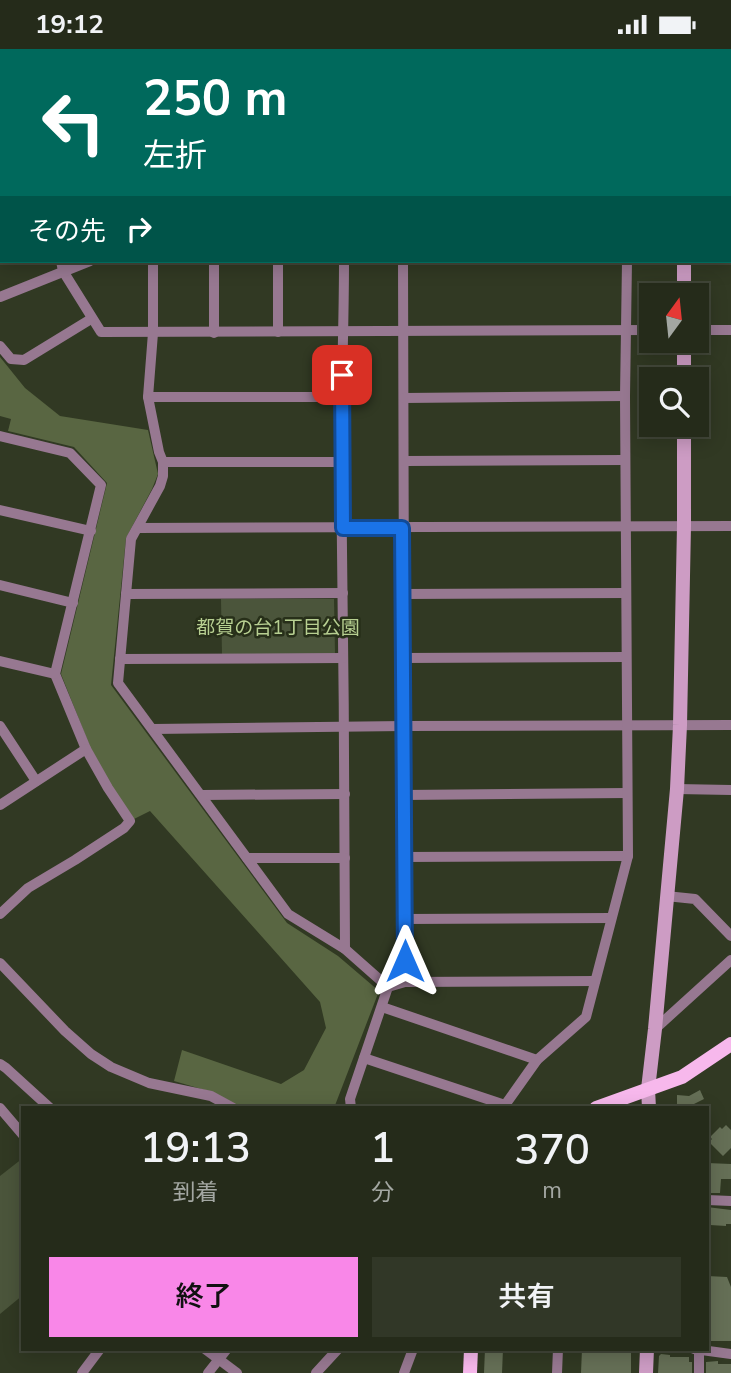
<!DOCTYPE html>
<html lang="ja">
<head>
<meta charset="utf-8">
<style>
  body { margin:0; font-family:"Nunito Sans","Noto Sans JP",sans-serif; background:#313727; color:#f1f3f6; height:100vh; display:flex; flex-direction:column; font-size:26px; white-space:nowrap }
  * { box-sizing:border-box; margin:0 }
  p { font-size:23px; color:#a3a7a2 }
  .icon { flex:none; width:38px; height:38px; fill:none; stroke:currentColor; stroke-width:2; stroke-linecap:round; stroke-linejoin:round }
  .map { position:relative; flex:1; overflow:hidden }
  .panel { position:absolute; left:21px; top:1057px; width:688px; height:245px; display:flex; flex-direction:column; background:#252b1a; border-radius:0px; box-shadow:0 4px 18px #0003,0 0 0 2px #424739 }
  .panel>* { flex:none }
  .banner { position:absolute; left:0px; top:0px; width:732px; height:214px; box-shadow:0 4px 18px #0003,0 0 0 2px #424739; background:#00695c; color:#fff; overflow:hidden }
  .needle { width:46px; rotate:15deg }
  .buttons { position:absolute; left:639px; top:234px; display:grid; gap:14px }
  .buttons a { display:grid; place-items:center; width:70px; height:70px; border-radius:0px; background:#252b1a; box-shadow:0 4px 18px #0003,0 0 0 2px #424739; font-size:35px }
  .pin { position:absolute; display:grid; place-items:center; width:60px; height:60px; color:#fff; margin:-30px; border-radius:14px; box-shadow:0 4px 10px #0006 }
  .me { position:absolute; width:77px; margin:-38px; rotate:0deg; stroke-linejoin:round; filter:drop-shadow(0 0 5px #0008) }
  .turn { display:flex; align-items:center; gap:24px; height:147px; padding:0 28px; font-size:32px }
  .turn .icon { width:91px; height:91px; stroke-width:2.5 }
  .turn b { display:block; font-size:49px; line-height:60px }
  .then { display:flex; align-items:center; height:66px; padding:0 28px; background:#0003; gap:14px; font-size:26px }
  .eta { display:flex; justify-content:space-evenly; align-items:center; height:119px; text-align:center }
  .eta b { font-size:42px; font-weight:600; line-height:49px }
  .action { display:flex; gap:14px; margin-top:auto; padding:14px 28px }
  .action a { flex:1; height:80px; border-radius:0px; background:#f987e8; color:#111; font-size:28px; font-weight:600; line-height:80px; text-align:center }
  .action a+a { background:#313727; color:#f1f3f6 }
  .status { display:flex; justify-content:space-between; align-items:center; height:49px; padding:0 35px; background:#252b1a; direction:ltr }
  .status svg { height:19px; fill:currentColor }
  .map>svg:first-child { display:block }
  .green { fill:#4b553b }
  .forest { fill:#596642 }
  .building { fill:#656f56 }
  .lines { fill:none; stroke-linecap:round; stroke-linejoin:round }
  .street { stroke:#977891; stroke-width:10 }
  .secondary { stroke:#cd9cc4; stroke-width:14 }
  .primary { stroke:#f7b8ec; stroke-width:14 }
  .route-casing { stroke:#114b97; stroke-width:18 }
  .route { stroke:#1a73e8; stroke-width:12 }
  .labels { text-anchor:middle; stroke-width:5; stroke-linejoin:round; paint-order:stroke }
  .park-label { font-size:19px; fill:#b7cf91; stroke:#272f19 }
</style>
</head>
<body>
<div class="status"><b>19:12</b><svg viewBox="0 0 49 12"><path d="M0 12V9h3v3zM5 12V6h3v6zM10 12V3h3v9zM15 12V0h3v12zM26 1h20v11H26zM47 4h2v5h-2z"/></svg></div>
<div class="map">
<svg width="731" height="1324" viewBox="0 0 731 1324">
  <rect width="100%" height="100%" fill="#313923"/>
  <g class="green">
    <polygon points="221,550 334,550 335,605 222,606"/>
    <polygon points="23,1109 23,1246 0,1265 0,1127"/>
  </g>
  <polygon class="forest" points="0,308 25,339 60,367 148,381 158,425 152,440 126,489 111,636 287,874 338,907 379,942 334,1059 241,1059 215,1044 174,1032 182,1001 281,1035 304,1021 326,979 320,953 150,762 134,770 112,738 90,698 61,625 107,434 74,398 8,382 11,370 0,367"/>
  <g class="building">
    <polygon points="700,1041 704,1050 694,1055 694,1057 690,1057 690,1059 677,1059 677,1046 689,1047"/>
    <polygon points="726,1076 731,1081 731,1099 723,1107 709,1093 712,1090 710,1088 720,1078 722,1080"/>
    <polygon points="707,1114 731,1115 731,1130 721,1130 720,1144 707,1144"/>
    <polygon points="707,1158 731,1161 731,1175 726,1175 726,1177 710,1176 710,1172 707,1172"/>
    <polygon points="707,1227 727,1228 731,1238 731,1292 711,1292 711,1288 707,1288"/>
    <polygon points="485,1300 503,1300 502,1324 484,1324"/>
    <polygon points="582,1300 631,1300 631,1324 581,1324"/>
    <polygon points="661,1305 670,1306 670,1308 689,1308 689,1313 692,1313 692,1324 658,1324 659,1307"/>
    <polygon points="718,1312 718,1315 731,1315 731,1324 706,1324 706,1313"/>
  </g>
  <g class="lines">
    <g class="street">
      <polyline points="35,0 35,2"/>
      <polyline points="189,0 189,2"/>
      <polyline points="342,0 342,2"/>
      <polyline points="625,0 625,2"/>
      <polyline points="107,2 107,0"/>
      <polyline points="0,14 2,14"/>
      <polyline points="730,80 731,80"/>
      <polyline points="0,192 2,185"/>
      <polyline points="61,212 63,222 101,283 651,281"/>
      <polyline points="153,212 153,284 148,348 159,403 163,413 163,427 160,437 131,490 118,634 288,865 345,900 388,938 405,933 595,932"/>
      <polyline points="278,212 278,283"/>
      <path d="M344,212c0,67 -3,134 -3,201 2,162 4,325 4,487"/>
      <polyline points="403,212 405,933"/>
      <polyline points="0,248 90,212"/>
      <polyline points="696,281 731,281"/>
      <polyline points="214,284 214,212"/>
      <polyline points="0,297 11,310 24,311 91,270"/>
      <polyline points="148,348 342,348"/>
      <polyline points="404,349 625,347"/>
      <polyline points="0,387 70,404 101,436 55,625 86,700 108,739 130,772 124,779 75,811 28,839 0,865"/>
      <polyline points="404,412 625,411"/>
      <polyline points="163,413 341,413"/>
      <polyline points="0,461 91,482"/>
      <polyline points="138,479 731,477"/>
      <polyline points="0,536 73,554"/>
      <polyline points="126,545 343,544"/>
      <polyline points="403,545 626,544"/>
      <polyline points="403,609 626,608"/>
      <polyline points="120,610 343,609"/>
      <polyline points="0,612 55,625"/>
      <polyline points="0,677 36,732"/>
      <polyline points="153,680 404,677 731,676"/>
      <polyline points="677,740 731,741"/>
      <polyline points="202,746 345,745"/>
      <polyline points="403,746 627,744"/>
      <polyline points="0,756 86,700"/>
      <polyline points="404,808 628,807"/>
      <polyline points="247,809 345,809"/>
      <polyline points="666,847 695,850 731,887"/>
      <polyline points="405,870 611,869"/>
      <polyline points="0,914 65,982 91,1005 111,1018 149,1034 211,1047 233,1059"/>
      <polyline points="382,958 537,1011"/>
      <polyline points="655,980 731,911"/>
      <polyline points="364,1009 505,1056"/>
      <polyline points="0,1015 6,1019 50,1059"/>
      <polyline points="0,1059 23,1086"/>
      <polyline points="351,1059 350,1050 388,938"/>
      <polyline points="503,1059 537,1011 586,968 628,807 625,347 627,212"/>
      <polyline points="707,1151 731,1152"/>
      <polyline points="205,1300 237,1324"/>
      <polyline points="694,1300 731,1305"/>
      <polyline points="82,1324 100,1300"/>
      <polyline points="208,1324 227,1300"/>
      <polyline points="316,1324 338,1300"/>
      <polyline points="404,1324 413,1300"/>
      <polyline points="557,1324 558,1300"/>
      <polyline points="699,1324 699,1301"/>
    </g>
    <g class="secondary">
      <polyline points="683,0 683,2"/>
      <polyline points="684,212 684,247"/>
      <polyline points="684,292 684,331"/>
      <polyline points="649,1059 648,1040 655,980 677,740 680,676 684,477 684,376"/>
      <polyline points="646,1324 647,1300"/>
    </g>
    <g class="primary">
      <polyline points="596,1059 682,1028 731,995"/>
      <polyline points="470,1324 471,1300"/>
    </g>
  </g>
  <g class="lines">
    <g class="route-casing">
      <polyline id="route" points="342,326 343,479 402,479 405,912"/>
    </g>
    <use href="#route" class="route"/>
  </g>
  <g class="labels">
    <g class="park-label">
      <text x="278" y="585">都賀の台1丁目公園</text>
    </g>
  </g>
</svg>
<div class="buttons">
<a><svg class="needle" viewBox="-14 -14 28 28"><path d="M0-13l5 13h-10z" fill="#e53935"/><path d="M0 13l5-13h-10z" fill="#a3a7a2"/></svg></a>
<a><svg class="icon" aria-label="search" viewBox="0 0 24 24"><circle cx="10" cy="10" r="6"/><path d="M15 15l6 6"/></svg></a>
</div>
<div class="pin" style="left:342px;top:326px;background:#d93025"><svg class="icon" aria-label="arrive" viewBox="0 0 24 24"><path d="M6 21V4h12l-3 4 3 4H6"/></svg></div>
<svg class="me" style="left:405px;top:912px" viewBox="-20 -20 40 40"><path d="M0-17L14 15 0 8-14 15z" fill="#1a73e8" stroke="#fff" stroke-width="4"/></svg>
<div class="banner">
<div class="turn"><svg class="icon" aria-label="left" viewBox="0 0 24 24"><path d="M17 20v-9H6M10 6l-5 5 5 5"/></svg><div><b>250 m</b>左折</div></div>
<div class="then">その先<svg class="icon" aria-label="right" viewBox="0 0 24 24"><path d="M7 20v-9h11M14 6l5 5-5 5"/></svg></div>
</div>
<section class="panel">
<div class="eta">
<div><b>19:13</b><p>到着</p></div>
<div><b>1</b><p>分</p></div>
<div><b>370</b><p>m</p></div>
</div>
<div class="action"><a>終了</a><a>共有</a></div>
</section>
</div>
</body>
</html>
